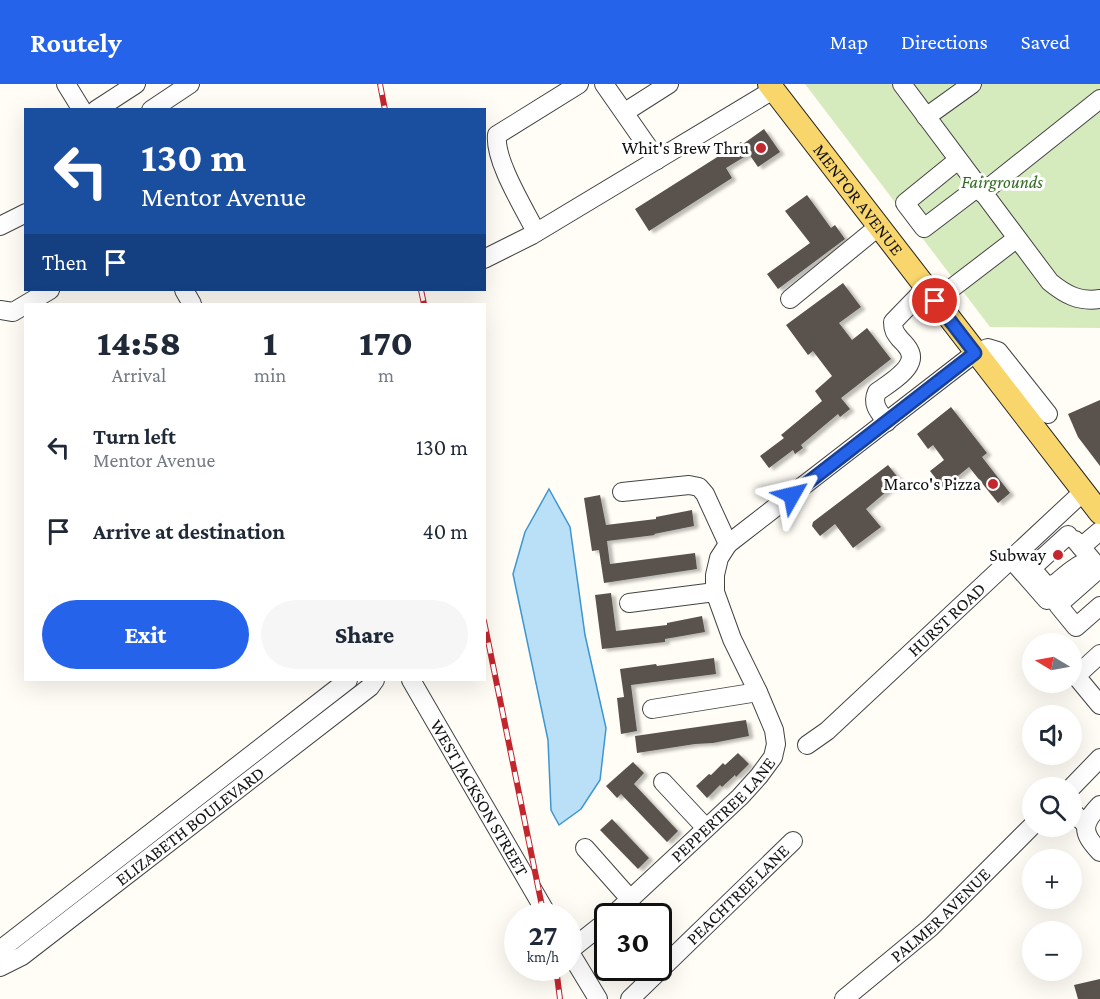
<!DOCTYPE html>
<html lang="en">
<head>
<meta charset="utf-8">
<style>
  body { margin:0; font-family:"Crimson Pro",serif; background:#f6f6f7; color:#1f2937; height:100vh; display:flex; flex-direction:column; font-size:22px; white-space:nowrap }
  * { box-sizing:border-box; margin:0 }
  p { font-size:20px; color:#747a83 }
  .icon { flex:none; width:33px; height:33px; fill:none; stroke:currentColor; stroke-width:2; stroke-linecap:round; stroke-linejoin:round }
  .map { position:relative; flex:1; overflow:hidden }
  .details { position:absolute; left:24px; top:219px; width:462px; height:378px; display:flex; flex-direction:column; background:#fff; border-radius:0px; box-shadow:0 6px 24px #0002 }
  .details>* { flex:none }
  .hud { position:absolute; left:24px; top:24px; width:462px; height:183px; border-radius:0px; box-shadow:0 6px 24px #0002; background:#1a4fa0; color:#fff; overflow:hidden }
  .needle { width:39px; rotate:280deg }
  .fabs { position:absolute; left:1022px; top:549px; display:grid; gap:12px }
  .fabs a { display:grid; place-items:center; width:60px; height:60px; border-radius:50%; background:#fff; box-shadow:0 6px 24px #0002; font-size:30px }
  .speed { position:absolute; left:504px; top:819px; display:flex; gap:12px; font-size:30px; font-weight:700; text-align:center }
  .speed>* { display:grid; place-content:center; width:78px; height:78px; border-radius:50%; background:#fff; box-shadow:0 6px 24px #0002; line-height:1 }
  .speed small { font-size:15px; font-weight:400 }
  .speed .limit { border:3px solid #111; border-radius:9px; background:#fff; color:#111 }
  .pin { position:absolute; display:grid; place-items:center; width:51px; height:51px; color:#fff; margin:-26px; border:3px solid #fff; border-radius:50%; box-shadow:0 2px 6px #0007 }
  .me { position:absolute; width:66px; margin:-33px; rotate:53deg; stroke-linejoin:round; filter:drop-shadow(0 0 4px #0008) }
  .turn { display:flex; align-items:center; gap:21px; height:126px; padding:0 18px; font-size:27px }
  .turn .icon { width:78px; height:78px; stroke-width:2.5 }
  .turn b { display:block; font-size:42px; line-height:51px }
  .then { display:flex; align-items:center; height:57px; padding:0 18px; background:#0003; gap:12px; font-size:22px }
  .eta { display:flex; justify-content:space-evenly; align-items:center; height:102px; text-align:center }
  .eta b { font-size:36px; font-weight:800; line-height:42px }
  .cta { display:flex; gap:12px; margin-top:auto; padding:12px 18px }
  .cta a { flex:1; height:69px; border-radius:36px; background:#2563eb; color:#fff; font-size:24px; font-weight:800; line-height:69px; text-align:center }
  .cta a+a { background:#f6f6f7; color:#1f2937 }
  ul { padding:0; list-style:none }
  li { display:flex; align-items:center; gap:18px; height:84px; padding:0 18px }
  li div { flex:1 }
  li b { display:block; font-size:22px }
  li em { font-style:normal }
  header { display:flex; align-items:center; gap:36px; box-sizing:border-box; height:84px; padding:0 30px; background:#2563eb; color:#fff }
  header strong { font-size:28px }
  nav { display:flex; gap:33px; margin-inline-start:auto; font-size:21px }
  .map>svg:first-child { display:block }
  .green { fill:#d5ebbd }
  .water { fill:#b9e0f7; stroke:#3f96cf; stroke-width:1.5 }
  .building { fill:#5a524d; filter:url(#shadow) }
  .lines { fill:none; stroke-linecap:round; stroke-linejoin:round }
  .minor-casing { stroke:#444; stroke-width:20 }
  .major-casing { stroke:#222; stroke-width:24 }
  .minor { stroke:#fff; stroke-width:18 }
  .major { stroke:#f9d66b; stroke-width:22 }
  .rail-casing { stroke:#c4262e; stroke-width:6 }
  .rail { stroke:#fff; stroke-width:4; stroke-dasharray:11; stroke-linecap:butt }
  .route-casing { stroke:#184099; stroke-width:15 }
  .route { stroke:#2563eb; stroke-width:10 }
  .poi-dot { fill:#c4262e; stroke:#fff; stroke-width:2 }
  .labels { text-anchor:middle; stroke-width:6; stroke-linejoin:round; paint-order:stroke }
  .poi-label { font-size:18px; fill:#111; stroke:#fff; text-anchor:end }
  .park-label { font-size:18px; font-style:italic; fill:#2f6b1f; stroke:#fff }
  .street-label { font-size:18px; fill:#111; stroke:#fff }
</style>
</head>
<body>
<header>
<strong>Routely</strong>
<nav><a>Map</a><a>Directions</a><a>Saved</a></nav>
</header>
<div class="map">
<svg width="1100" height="915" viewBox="0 0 1100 915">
  <defs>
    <filter id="shadow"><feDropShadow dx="4.5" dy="2.5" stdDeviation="1.5" flood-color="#0004"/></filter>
  </defs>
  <rect width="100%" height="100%" fill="#fffdf5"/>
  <polygon class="green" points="805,0 1100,0 1100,244 990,243"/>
  <polygon class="water" points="549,405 570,443 585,551 606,644 600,696 581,725 559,741 551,726 548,656 513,490 525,448"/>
  <g class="building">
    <polygon points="764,45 780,68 758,83 749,70 726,84 732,94 649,147 635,125 741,58 743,60"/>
    <polygon points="807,111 831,144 835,141 845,155 778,205 767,190 810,159 785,127"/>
    <polygon points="843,199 861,223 839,239 852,256 867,244 891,275 841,314 850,325 840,333 838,330 801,361 803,364 795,370 793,366 769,384 760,372 784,354 781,351 822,317 815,307 832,292 813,267 808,271 786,241"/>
    <polygon points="1100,316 1100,382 1078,353 1068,330"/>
    <polygon points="951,323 987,369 982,373 1010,409 998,419 969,383 943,404 930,387 944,376 933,361 928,365 917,350"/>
    <polygon points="888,381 900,396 866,425 881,443 853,464 835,440 820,452 812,442 813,438"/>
    <polygon points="600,411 606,441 656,435 656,433 692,426 694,442 654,450 655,451 607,457 610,480 695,469 697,485 604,499 599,466 592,467 584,414"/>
    <polygon points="611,509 616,547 667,541 667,539 702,532 705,548 665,555 665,558 602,565 595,511"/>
    <polygon points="714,574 716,590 631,601 637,647 621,650 617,614 624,613 620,585 656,580 657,582"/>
    <polygon points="746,636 749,652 713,659 695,660 637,669 635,652"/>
    <polygon points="738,669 749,680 736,693 735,691 722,703 720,701 707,714 696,702 709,690 711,691 723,679 725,681"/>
    <polygon points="633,678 644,689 634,700 678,747 667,758 621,710 617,714 606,702"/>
    <polygon points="612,735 649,774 638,785 600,746"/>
    <polygon points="1100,895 1100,915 1078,915 1074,901"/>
  </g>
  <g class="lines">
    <g class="minor-casing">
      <g id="minor">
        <polyline points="66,0 82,26"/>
        <polyline points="604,0 657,76"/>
        <path d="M902,0l148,198c16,13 29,20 50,17"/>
        <polyline points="96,26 136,0"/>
        <polyline points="151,26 190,0"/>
        <polyline points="625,28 669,0"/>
        <polyline points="926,33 972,0"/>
        <polyline points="958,76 905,119 924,144 978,103"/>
        <polyline points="982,109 1100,15"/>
        <polyline points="0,142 26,129"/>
        <path d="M536,148c-12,-24 -42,-72 -39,-97l82,-51"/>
        <polyline points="484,175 532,151 773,6"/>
        <polyline points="184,206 192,220"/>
        <polyline points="790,215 878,143"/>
        <polyline points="935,217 1016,155"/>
        <polyline points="0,226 13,228 50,206"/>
        <path d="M887,338c-7,-9 -16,-17 -10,-30 11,-8 42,-25 32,-42 -2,-4 -6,-8 -9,-11 -5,-6 -7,-9 -7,-17l32,-33"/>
        <path d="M1068,451l-33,30 -1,6 11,13 9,1c9,-8 27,-24 38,-25l-11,-13"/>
        <polyline points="1075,456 1081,463 1100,447"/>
        <polyline points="728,460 975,269 988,264 998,267 1048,330"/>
        <polyline points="1011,475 1047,516 1067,498"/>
        <polyline points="1100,484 1058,521 1076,543 1100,522"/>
        <polyline points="629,519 715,508"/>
        <polyline points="1100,570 1076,592 1100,621"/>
        <path id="s1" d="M411,596l137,236"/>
        <polyline points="652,625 758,608"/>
        <path id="s2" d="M807,661l20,-14 257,-240"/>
        <polyline points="663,698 706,744"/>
        <polyline points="1071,704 1100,674"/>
        <path d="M1100,721c-18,19 -19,27 0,47"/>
        <polyline points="1071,726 1085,740"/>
        <polyline points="585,764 631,816"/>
        <path id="s3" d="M612,832l128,-119 19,-21 14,-19 3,-13 -2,-14 -16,-38 -26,-53 -17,-47v-17l4,-17 9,-14 -23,-50 -6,-7 -10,-2 -67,7"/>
        <polyline points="0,866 348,596"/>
        <path id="s4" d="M0,883l22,-11 348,-269 5,-7"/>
        <polyline points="598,915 569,867 608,836"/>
        <path id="s5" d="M630,915l163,-158"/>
        <path id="s6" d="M844,915l87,-72 101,-101"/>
      </g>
    </g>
    <g class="major-casing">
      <g id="major">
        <path id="s7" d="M769,0l331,429"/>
      </g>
    </g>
    <use href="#minor" class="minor"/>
    <use href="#major" class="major"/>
    <g class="rail-casing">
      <g id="rail">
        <polyline points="380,0 385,26"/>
        <polyline points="421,206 424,220"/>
        <polyline points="484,537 544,832"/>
        <polyline points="556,884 560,915"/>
      </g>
    </g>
    <use href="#rail" class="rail"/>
  </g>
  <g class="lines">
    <g class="route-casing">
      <polyline id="route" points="792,411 975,269 935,217"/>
    </g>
    <use href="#route" class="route"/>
  </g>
  <g class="poi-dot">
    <circle cx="761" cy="64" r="6"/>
    <circle cx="993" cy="400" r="6"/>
    <circle cx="1058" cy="471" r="6"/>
  </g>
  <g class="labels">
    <g class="poi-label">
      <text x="749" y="70">Whit's Brew Thru</text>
      <text x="981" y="406">Marco's Pizza</text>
      <text x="1046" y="477">Subway</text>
    </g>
    <g class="park-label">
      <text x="1002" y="104">Fairgrounds</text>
    </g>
    <g class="street-label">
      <text dy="6" stroke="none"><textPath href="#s7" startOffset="146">MENTOR AVENUE</textPath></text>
      <text dy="6" stroke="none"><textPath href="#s2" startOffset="188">HURST ROAD</textPath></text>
      <text dy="6" stroke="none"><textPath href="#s1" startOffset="136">WEST JACKSON STREET</textPath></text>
      <text dy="6" stroke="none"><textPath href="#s3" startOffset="154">PEPPERTREE LANE</textPath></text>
      <text dy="6" stroke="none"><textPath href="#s4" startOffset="237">ELIZABETH BOULEVARD</textPath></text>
      <text dy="6" stroke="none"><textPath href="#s5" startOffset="150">PEACHTREE LANE</textPath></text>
      <text dy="6" stroke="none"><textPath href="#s6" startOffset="128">PALMER AVENUE</textPath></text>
    </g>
  </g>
</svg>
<div class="fabs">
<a><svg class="needle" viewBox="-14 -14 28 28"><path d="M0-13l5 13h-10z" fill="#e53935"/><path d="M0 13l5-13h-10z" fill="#747a83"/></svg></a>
<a><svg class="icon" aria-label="sound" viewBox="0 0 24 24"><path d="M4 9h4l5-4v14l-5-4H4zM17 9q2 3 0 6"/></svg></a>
<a><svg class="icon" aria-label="search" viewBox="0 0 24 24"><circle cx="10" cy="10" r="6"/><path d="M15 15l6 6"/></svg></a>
<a>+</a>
<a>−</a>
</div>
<div class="speed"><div>27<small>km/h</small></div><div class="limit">30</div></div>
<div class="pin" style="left:935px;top:217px;background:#d93025"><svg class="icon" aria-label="arrive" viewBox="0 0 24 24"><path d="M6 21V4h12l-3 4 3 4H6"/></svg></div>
<svg class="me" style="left:792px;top:411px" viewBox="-20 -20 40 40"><path d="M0-17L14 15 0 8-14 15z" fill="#2563eb" stroke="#fff" stroke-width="4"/></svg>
<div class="hud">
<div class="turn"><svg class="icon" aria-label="left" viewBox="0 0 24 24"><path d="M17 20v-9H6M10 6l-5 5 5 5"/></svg><div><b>130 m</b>Mentor Avenue</div></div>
<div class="then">Then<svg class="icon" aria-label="arrive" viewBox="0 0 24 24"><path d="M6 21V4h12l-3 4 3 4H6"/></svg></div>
</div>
<section class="details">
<div class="eta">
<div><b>14:58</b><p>Arrival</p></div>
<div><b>1</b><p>min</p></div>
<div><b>170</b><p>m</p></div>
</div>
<ul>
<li><svg class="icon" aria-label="left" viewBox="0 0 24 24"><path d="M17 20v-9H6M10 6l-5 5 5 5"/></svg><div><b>Turn left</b><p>Mentor Avenue</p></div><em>130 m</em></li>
<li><svg class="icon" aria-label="arrive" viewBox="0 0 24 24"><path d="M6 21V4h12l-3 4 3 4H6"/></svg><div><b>Arrive at destination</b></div><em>40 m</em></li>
</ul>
<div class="cta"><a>Exit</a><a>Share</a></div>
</section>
</div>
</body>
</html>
